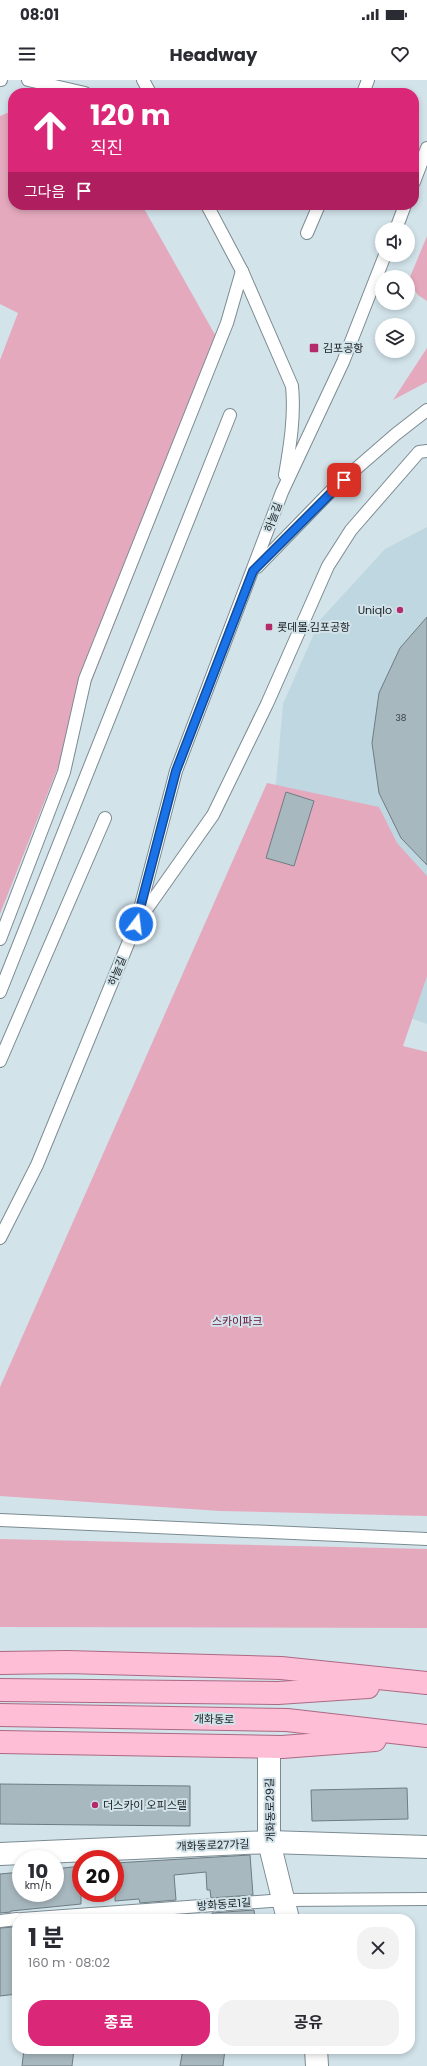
<!DOCTYPE html>
<html lang="ko">
<head>
<meta charset="utf-8">
<style>
  body { margin:0; font-family:Poppins,"Noto Sans KR",sans-serif; background:#f2f2f3; color:#2b2b33; height:100vh; display:flex; flex-direction:column; font-size:15px; white-space:nowrap }
  * { box-sizing:border-box; margin:0 }
  p { font-size:13px; color:#7c7c81 }
  .icon { flex:none; width:22px; height:22px; fill:none; stroke:currentColor; stroke-width:2; stroke-linecap:round; stroke-linejoin:round }
  .map { position:relative; flex:1; overflow:hidden }
  .drawer { position:absolute; left:12px; top:1834px; width:403px; height:140px; display:flex; flex-direction:column; background:#fff; border-radius:16px; box-shadow:0 2px 6px #0003 }
  .drawer>* { flex:none }
  .banner { position:absolute; left:8px; top:8px; width:411px; height:122px; border-radius:16px; box-shadow:0 2px 6px #0003; background:#db2777; color:#fff; overflow:hidden }
  .buttons { position:absolute; left:375px; top:142px; display:grid; gap:8px }
  .buttons a { display:grid; place-items:center; width:40px; height:40px; border-radius:50%; background:#fff; box-shadow:0 2px 6px #0003; font-size:20px }
  .speed { position:absolute; left:12px; top:1770px; display:flex; gap:8px; font-size:20px; font-weight:700; text-align:center }
  .speed>* { display:grid; place-content:center; width:52px; height:52px; border-radius:50%; background:#fff; box-shadow:0 2px 6px #0003; line-height:1 }
  .speed small { font-size:10px; font-weight:400 }
  .speed .limit { border:6px solid #d22; background:#fff; color:#111 }
  .pin { position:absolute; display:grid; place-items:center; width:34px; height:34px; color:#fff; margin:-17px; border-radius:8px; box-shadow:0 2px 6px #0006 }
  .me { position:absolute; width:44px; margin:-22px; rotate:15deg; stroke-linejoin:round; filter:drop-shadow(0 0 3px #0008) }
  .turn { display:flex; align-items:center; gap:14px; height:84px; padding:0 16px; font-size:18px }
  .turn .icon { width:52px; height:52px; stroke-width:2.5 }
  .turn b { display:block; font-size:28px; line-height:34px }
  .then { display:flex; align-items:center; height:38px; padding:0 16px; background:#0003; gap:8px; font-size:15px }
  .round { display:grid; place-items:center; flex:none; width:42px; height:42px; border-radius:16px; background:#f2f2f3 }
  .head { display:flex; align-items:center; justify-content:space-between; height:68px; padding:0 16px }
  h1 { font-size:24px; font-weight:700; line-height:30px }
  .button { display:flex; gap:8px; margin-top:auto; padding:8px 16px }
  .button a { flex:1; height:46px; border-radius:16px; background:#db2777; color:#fff; font-size:16px; font-weight:700; line-height:46px; text-align:center }
  .button a+a { background:#f2f2f3; color:#2b2b33 }
  .status { display:flex; justify-content:space-between; align-items:center; height:28px; padding:0 20px; background:#fff; direction:ltr }
  .status svg { height:11px; fill:currentColor }
  header { display:flex; justify-content:space-between; align-items:center; height:52px; padding:0 16px; background:#fff; font-size:18px; font-weight:700 }
  .map>svg:first-child { display:block }
  .built { fill:#bfd7e1 }
  .green { fill:#e5a9bd }
  .building { fill:#a8b8bf; stroke:#6e7c83 }
  .lines { fill:none; stroke-linecap:round; stroke-linejoin:round }
  .lane-casing { stroke:#7c8b92; stroke-width:14 }
  .street-casing { stroke:#7c8b92; stroke-width:24 }
  .primary-casing { stroke:#ad6984; stroke-width:24 }
  .lane { stroke:#fff; stroke-width:12 }
  .street { stroke:#fff; stroke-width:22 }
  .primary { stroke:#febed6; stroke-width:22 }
  .route-casing { stroke:#114b97; stroke-width:10 }
  .route { stroke:#1a73e8; stroke-width:7 }
  .poi-dot { fill:#b32b6b; stroke:#d2e3ea; stroke-width:1.5 }
  .labels { text-anchor:middle; stroke-width:4; stroke-linejoin:round; paint-order:stroke }
  .number-label { font-size:9px; fill:#3c4448 }
  .poi-label { font-size:11px; fill:#181e21; stroke:#d2e3ea; text-anchor:start }
  .street-label { font-size:11px; fill:#181e21; stroke:#d2e3ea }
  .park-label { font-size:11px; fill:#65113a; stroke:#d2e3ea }
</style>
</head>
<body>
<div class="status"><b>08:01</b><svg viewBox="0 0 49 12"><path d="M0 12V9h3v3zM5 12V6h3v6zM10 12V3h3v9zM15 12V0h3v12zM26 1h20v11H26zM47 4h2v5h-2z"/></svg></div>
<header><svg class="icon" aria-label="menu" viewBox="0 0 24 24"><path d="M4 6h16M4 12h16M4 18h16"/></svg>Headway<svg class="icon" aria-label="heart" viewBox="0 0 24 24"><path d="M12 20l-8-8c-3-5 5-10 8-4 3-6 11-1 8 4z"/></svg></header>
<div class="map">
<svg width="427" height="1986" viewBox="0 0 427 1986">
  <rect width="100%" height="100%" fill="#d2e3ea"/>
  <polygon class="built" points="427,447 427,944 413,939 344,881 275,715 283,624 320,540 385,469"/>
  <g class="green">
    <polygon points="7,33 13,34 13,125 142,125 223,269 0,834 0,280 18,233 0,224 0,36"/>
    <polygon points="427,156 427,221 418,215 408,202"/>
    <polygon points="427,268 427,302 393,320"/>
    <polygon points="267,703 379,727 397,763 427,796 427,896 403,966 427,972 427,1436 220,1431 0,1416 0,1307"/>
    <polygon points="0,1459 427,1469 427,1548 0,1547"/>
  </g>
  <g class="building">
    <polygon points="427,537 427,785 401,758 379,713 372,663 379,613 400,568"/>
    <polygon points="286,712 314,721 294,786 266,778"/>
    <polygon points="0,1704 190,1706 190,1746 0,1744"/>
    <polygon points="407,1708 408,1739 312,1741 311,1710"/>
    <polygon points="250,1775 253,1815 211,1818 210,1810 207,1810 206,1792 174,1795 176,1820 140,1823 139,1819 115,1821 115,1783"/>
    <polygon points="81,1786 81,1824 11,1831 11,1832 0,1833 0,1794 21,1792 21,1813 55,1813 55,1789"/>
    <polygon points="254,1830 255,1839 213,1839 212,1833"/>
    <polygon points="13,1847 17,1874 17,1914 0,1916 0,1848"/>
    <polygon points="24,1969 74,1969 72,1986 22,1986"/>
    <polygon points="183,1969 225,1969 223,1986 180,1986"/>
  </g>
  <g class="lines">
    <g class="lane-casing">
      <g id="lane">
        <polyline points="0,0 1,0"/>
        <polyline points="28,0 85,13"/>
        <polyline points="143,0 150,13"/>
        <polyline points="363,13 368,0"/>
        <polyline points="414,102 427,68"/>
        <path d="M207,125l35,66 50,115c3,30 -2,60 -7,89"/>
        <polyline points="396,149 405,125"/>
        <polyline points="307,153 319,125"/>
        <polyline points="257,487 335,407 396,354 427,330"/>
        <polyline points="141,837 213,735 267,624 328,486 351,450 419,372 427,371"/>
        <polyline points="0,859 64,692 85,599 227,243 242,191"/>
        <polyline points="0,912 230,335"/>
        <polyline points="0,981 105,738"/>
        <polyline points="0,1158 37,1085 136,844 176,691 282,412 343,282 385,175"/>
        <polyline points="0,1440 427,1459"/>
        <polyline points="22,1839 284,1820 427,1819"/>
        <polyline points="0,1841 17,1839"/>
      </g>
    </g>
    <g class="street-casing">
      <g id="street">
        <polyline points="269,1667 269,1762 288,1839"/>
        <polyline points="0,1774 269,1762 427,1767"/>
        <polyline points="316,1969 317,1986"/>
      </g>
    </g>
    <g class="primary-casing">
      <g id="primary">
        <polyline points="0,1583 67,1582 281,1588 427,1603"/>
        <polyline points="0,1610 278,1613 368,1607"/>
        <polyline points="0,1635 287,1640 427,1656"/>
        <polyline points="0,1662 282,1667 375,1660"/>
      </g>
    </g>
    <use href="#lane" class="lane"/>
    <use href="#street" class="street"/>
    <use href="#primary" class="primary"/>
  </g>
  <g class="lines">
    <g class="route-casing">
      <polyline id="route" points="136,844 176,691 253,491 344,400"/>
    </g>
    <use href="#route" class="route"/>
  </g>
  <g class="poi-dot">
    <rect x="309" y="263" width="10" height="10" rx="2"/>
    <circle cx="400" cy="530" r="4"/>
    <rect x="265" y="543" width="8" height="8" rx="2"/>
    <circle cx="95" cy="1725" r="4"/>
  </g>
  <g class="labels">
    <g class="number-label">
      <text x="401" y="641">38</text>
    </g>
    <g class="poi-label">
      <text x="323" y="272">김포공항</text>
      <text x="392" y="534" text-anchor="end">Uniqlo</text>
      <text x="277" y="551">롯데몰.김포공항</text>
      <text x="103" y="1729">더스카이 오피스텔</text>
    </g>
    <g class="street-label">
      <text transform="translate(273 437) rotate(-70)" y="4">하늘길</text>
      <text transform="translate(117 891) rotate(-68)" y="4">하늘길</text>
      <text transform="translate(214 1639) rotate(1)" y="4">개화동로</text>
      <text transform="translate(270 1730) rotate(-91)" y="4">개화동로29길</text>
      <text transform="translate(213 1765) rotate(-2)" y="4">개화동로27가길</text>
      <text transform="translate(224 1824) rotate(-4)" y="4">방화동로1길</text>
    </g>
    <g class="park-label">
      <text x="237" y="1245">스카이파크</text>
    </g>
  </g>
</svg>
<div class="buttons">
<a><svg class="icon" aria-label="sound" viewBox="0 0 24 24"><path d="M4 9h4l5-4v14l-5-4H4zM17 9q2 3 0 6"/></svg></a>
<a><svg class="icon" aria-label="search" viewBox="0 0 24 24"><circle cx="10" cy="10" r="6"/><path d="M15 15l6 6"/></svg></a>
<a><svg class="icon" aria-label="layers" viewBox="0 0 24 24"><path d="M12 4l9 5-9 5-9-5zM3 14l9 5 9-5"/></svg></a>
</div>
<div class="speed"><div>10<small>km/h</small></div><div class="limit">20</div></div>
<div class="pin" style="left:344px;top:400px;background:#d93025"><svg class="icon" aria-label="arrive" viewBox="0 0 24 24"><path d="M6 21V4h12l-3 4 3 4H6"/></svg></div>
<svg class="me" style="left:136px;top:844px" viewBox="-20 -20 40 40"><circle r="17" fill="#1a73e8" stroke="#fff" stroke-width="3"/><path d="M0-11L8 9 0 5-8 9z" fill="#fff"/></svg>
<div class="banner">
<div class="turn"><svg class="icon" aria-label="ahead" viewBox="0 0 24 24"><path d="M12 20V5M6 11l6-6 6 6"/></svg><div><b>120 m</b>직진</div></div>
<div class="then">그다음<svg class="icon" aria-label="arrive" viewBox="0 0 24 24"><path d="M6 21V4h12l-3 4 3 4H6"/></svg></div>
</div>
<section class="drawer">
<div class="head"><div><h1>1 분</h1><p>160 m · 08:02</p></div><a class="round"><svg class="icon" aria-label="close" viewBox="0 0 24 24"><path d="M6 6l12 12M18 6L6 18"/></svg></a></div>
<div class="button"><a>종료</a><a>공유</a></div>
</section>
</div>
</body>
</html>
